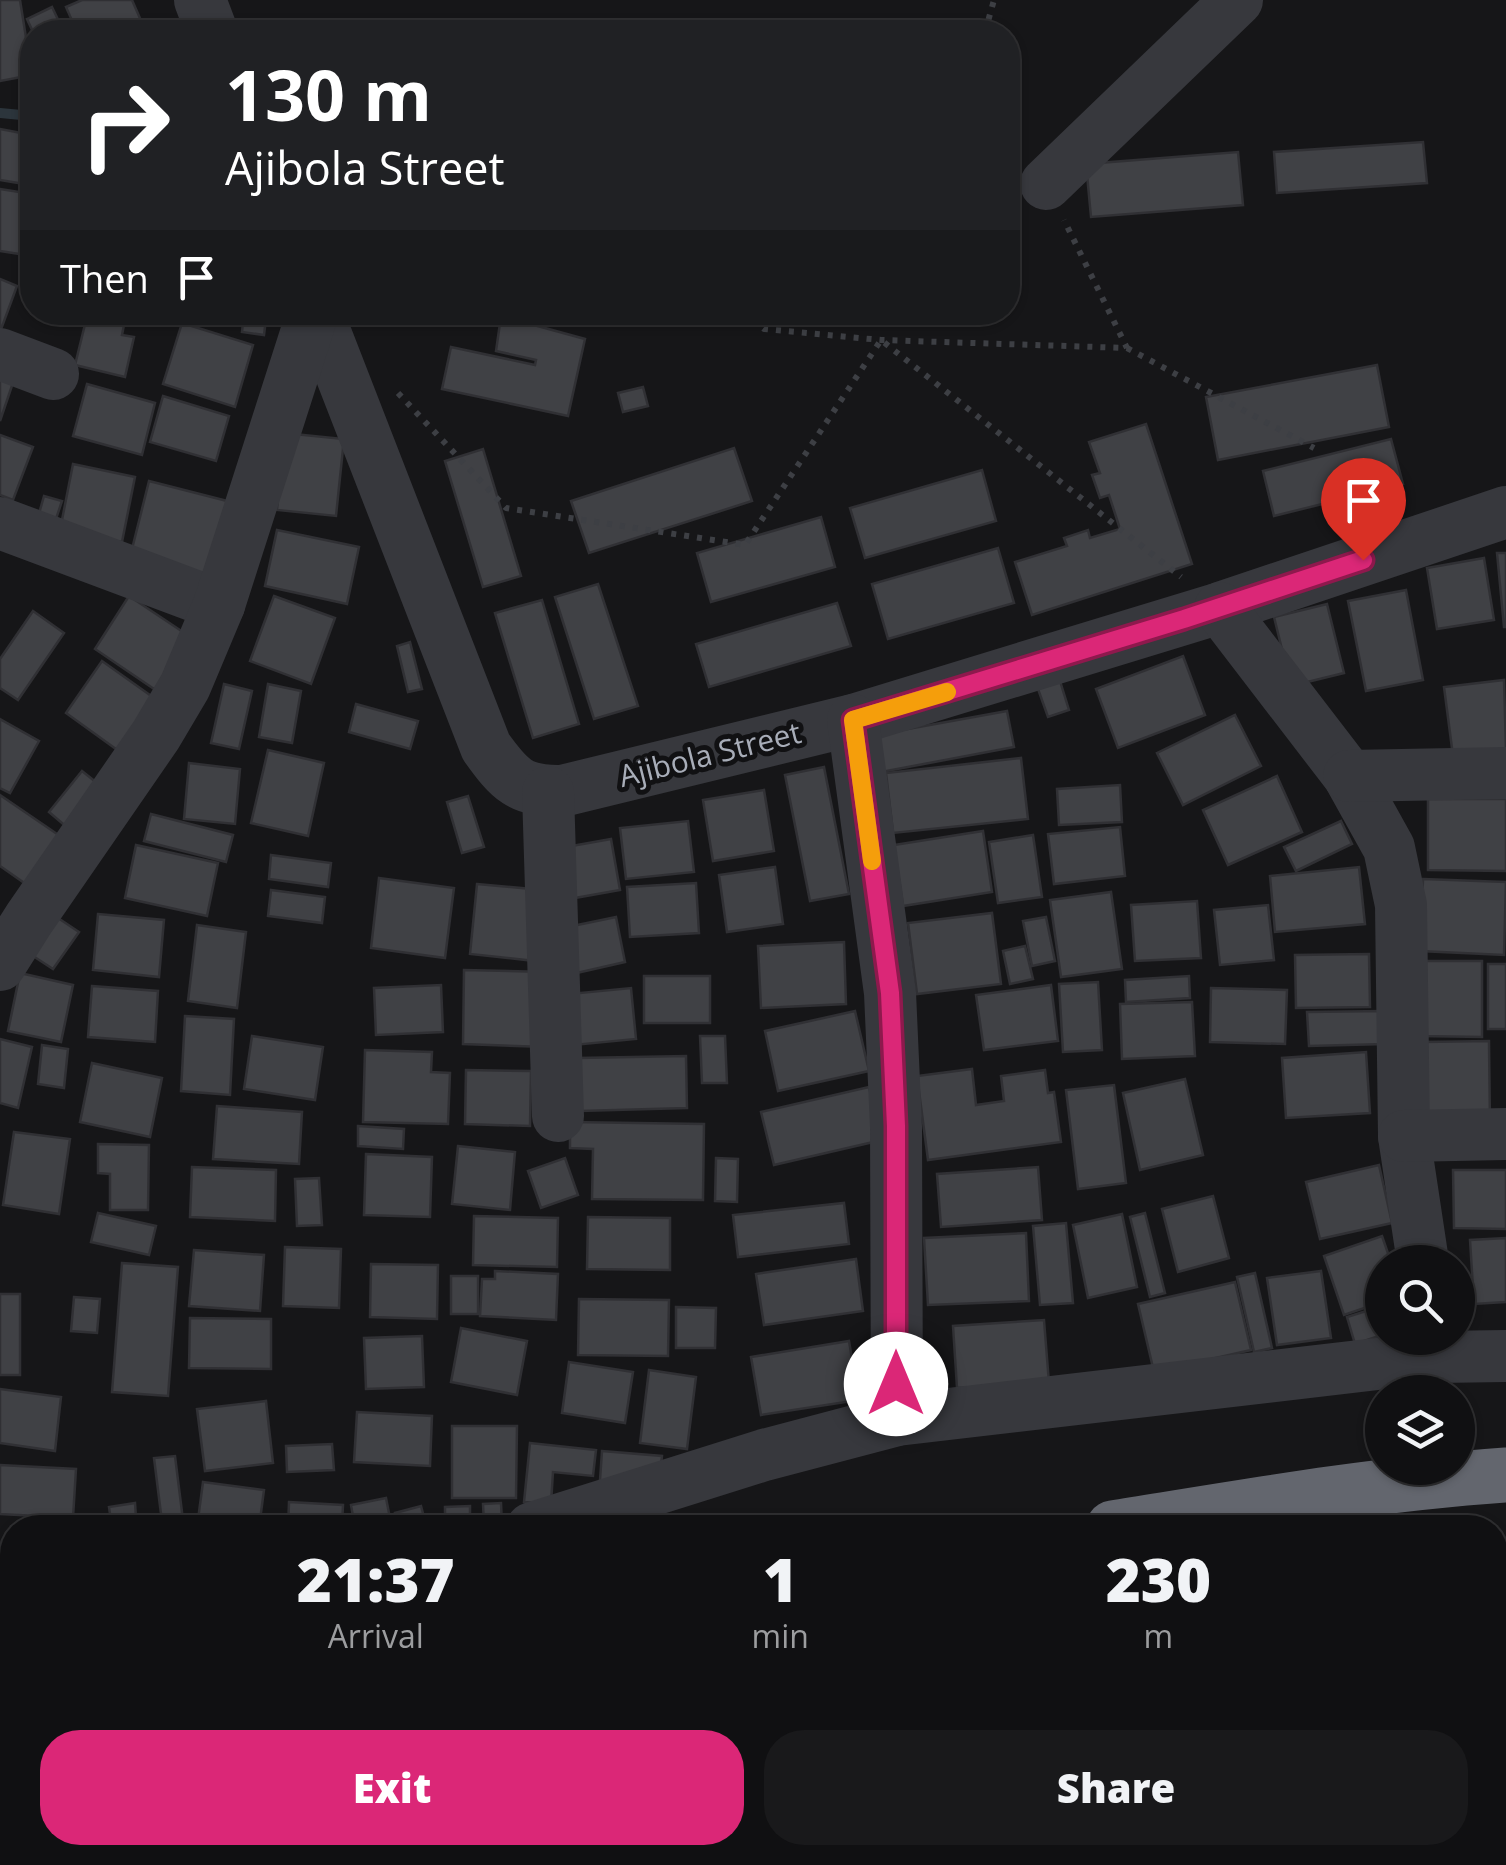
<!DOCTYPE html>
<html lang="en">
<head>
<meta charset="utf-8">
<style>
  body { margin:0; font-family:"Open Sans",sans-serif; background:#19191b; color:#f1f3f6; height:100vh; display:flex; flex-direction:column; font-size:38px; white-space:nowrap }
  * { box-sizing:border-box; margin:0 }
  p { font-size:32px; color:#9c9d9f }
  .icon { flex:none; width:55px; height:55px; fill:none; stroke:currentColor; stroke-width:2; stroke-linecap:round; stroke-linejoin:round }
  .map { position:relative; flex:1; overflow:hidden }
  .details { position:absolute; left:0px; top:1515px; width:1508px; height:350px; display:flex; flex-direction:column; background:#101012; border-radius:40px 40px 0 0; box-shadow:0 2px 8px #0004,0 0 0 2px #303032 }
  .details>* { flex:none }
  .guide { position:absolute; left:20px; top:20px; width:1000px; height:305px; border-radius:40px; box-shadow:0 2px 8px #0004,0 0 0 2px #303032; background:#202124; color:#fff; overflow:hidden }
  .controls { position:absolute; left:1365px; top:1245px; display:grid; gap:20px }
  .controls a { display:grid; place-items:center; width:110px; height:110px; border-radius:50%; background:#101012; box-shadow:0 2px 8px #0004,0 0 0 2px #303032; font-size:50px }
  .pin { position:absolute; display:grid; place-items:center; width:85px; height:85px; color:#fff; margin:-102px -42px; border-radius:50% 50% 50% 0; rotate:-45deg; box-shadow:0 0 10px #0007 }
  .pin .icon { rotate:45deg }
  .me { position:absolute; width:110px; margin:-55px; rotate:0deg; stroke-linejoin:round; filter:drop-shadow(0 0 8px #0008) }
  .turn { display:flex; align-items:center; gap:35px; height:210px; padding:0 40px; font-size:45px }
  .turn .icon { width:130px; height:130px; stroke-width:2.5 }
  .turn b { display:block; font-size:70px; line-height:85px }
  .then { display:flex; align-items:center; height:95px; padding:0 40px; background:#0003; gap:20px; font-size:38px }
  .eta { display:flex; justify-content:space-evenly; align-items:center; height:170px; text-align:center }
  .eta b { font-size:60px; font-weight:800; line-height:70px }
  .primary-button { display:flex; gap:20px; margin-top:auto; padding:20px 40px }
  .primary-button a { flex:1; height:115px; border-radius:40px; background:#db2777; color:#fff; font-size:40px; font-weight:800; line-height:115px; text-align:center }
  .primary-button a+a { background:#19191b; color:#f1f3f6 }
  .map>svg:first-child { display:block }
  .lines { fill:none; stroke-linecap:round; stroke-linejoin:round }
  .stream { stroke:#2c353c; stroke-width:10 }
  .building { fill:#404145; stroke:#303034; stroke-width:2.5 }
  .path { stroke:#3d3f44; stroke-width:6; stroke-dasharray:5 8; stroke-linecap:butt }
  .minor { stroke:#37383d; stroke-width:52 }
  .highway { stroke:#63666e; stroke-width:55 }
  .route-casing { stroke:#8e194d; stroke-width:25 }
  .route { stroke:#db2777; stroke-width:18 }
  .slow { stroke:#f59e0b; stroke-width:18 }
  .labels { text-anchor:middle; stroke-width:10; stroke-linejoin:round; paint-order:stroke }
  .street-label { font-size:30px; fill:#a8adb8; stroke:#111113 }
</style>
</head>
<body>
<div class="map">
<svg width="1506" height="1865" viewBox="0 0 1506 1865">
  <rect width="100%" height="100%" fill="#161618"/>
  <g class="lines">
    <polyline class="stream" points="0,113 32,116"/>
  </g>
  <g class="building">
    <polygon points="0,0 20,0 32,75 0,81"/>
    <polygon points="82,0 132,0 146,32 77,32 66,7"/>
    <polygon points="52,7 64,32 33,32 27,19"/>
    <polygon points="0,129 32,135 30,185 0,180"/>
    <polygon points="1423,142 1427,183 1277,193 1274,152"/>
    <polygon points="1238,152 1243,205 1091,217 1086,164"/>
    <polygon points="0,189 32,194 32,256 0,251"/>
    <polygon points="0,279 17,286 0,332"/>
    <polygon points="88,312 125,320 122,335 134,337 125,377 75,365"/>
    <polygon points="110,312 238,312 237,322"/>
    <polygon points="244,312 267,312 264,335 242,332"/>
    <polygon points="501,316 585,339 568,416 442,389 451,347 535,365 536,360 496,351"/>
    <polygon points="182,323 253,345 235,407 163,384"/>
    <polygon points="0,361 18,368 0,421"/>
    <polygon points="1377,365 1389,427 1218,460 1206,397"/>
    <polygon points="87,384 155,403 142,455 73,436"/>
    <polygon points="643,387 648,406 623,412 618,393"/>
    <polygon points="163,396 229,416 216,461 150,442"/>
    <polygon points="1146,424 1192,564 1032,615 1015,562 1067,546 1064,538 1088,530 1090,538 1120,529 1109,495 1100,498 1092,475 1100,473 1089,442"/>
    <polygon points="284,433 344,439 336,516 277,510"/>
    <polygon points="0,435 33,447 13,500 0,495"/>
    <polygon points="1391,439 1403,484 1274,516 1263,471"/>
    <polygon points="734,448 752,501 589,553 571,501"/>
    <polygon points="483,449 521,576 483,587 445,461"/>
    <polygon points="73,464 135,477 122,542 60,530"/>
    <polygon points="982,470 996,521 865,558 850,508"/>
    <polygon points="149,481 231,502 211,578 130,557"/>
    <polygon points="44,496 62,501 55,522 38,517"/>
    <polygon points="821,517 835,567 711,602 697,553"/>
    <polygon points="277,530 359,547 347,604 265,586"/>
    <polygon points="998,548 1014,603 888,639 872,584"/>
    <polygon points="1497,553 1506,553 1506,627 1504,627"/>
    <polygon points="1484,558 1494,620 1437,629 1427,568"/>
    <polygon points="598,584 638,706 594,719 555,597"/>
    <polygon points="1406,590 1423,680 1366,691 1348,601"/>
    <polygon points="129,596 192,638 157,691 95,649"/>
    <polygon points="274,596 335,618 311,684 250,661"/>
    <polygon points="542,600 579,724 533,738 495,613"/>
    <polygon points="837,603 851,646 709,687 696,644"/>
    <polygon points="1327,604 1344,673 1291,686 1274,617"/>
    <polygon points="33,611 64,633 18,700 0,688 0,659"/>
    <polygon points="410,642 422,689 408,692 397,646"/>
    <polygon points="1183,656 1205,715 1118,748 1096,689"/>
    <polygon points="102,661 164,705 127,757 66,713"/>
    <polygon points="1504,680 1506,750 1453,756 1444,687"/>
    <polygon points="1060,681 1069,710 1048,717 1038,689"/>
    <polygon points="224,684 252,691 239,749 211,743"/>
    <polygon points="268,684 301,691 292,743 259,737"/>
    <polygon points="356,704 418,721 410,749 349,732"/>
    <polygon points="1007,711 1014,747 876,773 869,736"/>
    <polygon points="1235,715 1261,766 1183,805 1157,753"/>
    <polygon points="0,719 39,741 10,793 0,788"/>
    <polygon points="268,750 324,763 308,836 251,823"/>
    <polygon points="1021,758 1028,819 893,833 886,773"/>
    <polygon points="189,763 240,769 235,824 184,819"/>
    <polygon points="824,767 849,894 810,901 785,775"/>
    <polygon points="82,771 102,787 69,829 49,812"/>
    <polygon points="1277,776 1302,832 1228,865 1203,810"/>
    <polygon points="1120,785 1122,822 1059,825 1057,789"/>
    <polygon points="764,790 774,851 713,861 703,800"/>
    <polygon points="0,795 63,838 30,887 0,866"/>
    <polygon points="468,796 484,847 462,853 447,802"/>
    <polygon points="1428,799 1506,799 1506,871 1428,870"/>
    <polygon points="151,814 233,835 226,862 144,841"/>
    <polygon points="688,821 694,872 626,879 620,828"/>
    <polygon points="1341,821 1352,844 1296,871 1284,847"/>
    <polygon points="1120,827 1125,876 1054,884 1048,834"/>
    <polygon points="983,831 992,892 903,906 894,845"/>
    <polygon points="1033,835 1042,897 998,903 989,842"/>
    <polygon points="611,839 620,890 575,898 566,847"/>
    <polygon points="136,845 218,863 207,916 125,898"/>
    <polygon points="271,855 331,863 328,887 269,879"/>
    <polygon points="775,867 783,924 727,932 719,875"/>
    <polygon points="1359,867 1365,924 1275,932 1270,876"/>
    <polygon points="379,878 454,888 445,958 371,948"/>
    <polygon points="1423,879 1506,882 1504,955 1420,951"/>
    <polygon points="696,883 699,933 630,937 627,887"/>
    <polygon points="477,884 542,890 535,961 470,954"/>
    <polygon points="271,890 325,897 322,923 268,916"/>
    <polygon points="1111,892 1122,969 1061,977 1050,900"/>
    <polygon points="1197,901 1201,958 1135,961 1131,905"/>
    <polygon points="1268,905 1274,960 1220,965 1214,910"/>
    <polygon points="992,913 1001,984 917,994 908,923"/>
    <polygon points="98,914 164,920 159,977 93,970"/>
    <polygon points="616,917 625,962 568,975 558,929"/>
    <polygon points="1046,917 1055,961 1032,966 1023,921"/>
    <polygon points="58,918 79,932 53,969 33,956"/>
    <polygon points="197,925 246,932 237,1008 188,1001"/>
    <polygon points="844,942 846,1004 761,1008 758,946"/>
    <polygon points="1025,946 1033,979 1010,984 1003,951"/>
    <polygon points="1369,954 1370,1007 1296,1008 1295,955"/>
    <polygon points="1420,961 1482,961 1482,1037 1420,1036"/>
    <rect x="1488" y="964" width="18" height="65"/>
    <polygon points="464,970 547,972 546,1047 463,1044"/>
    <polygon points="20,973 73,985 61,1042 8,1031"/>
    <rect x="644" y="976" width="66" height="47"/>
    <polygon points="1189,976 1190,998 1126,1002 1125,980"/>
    <polygon points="1098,982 1102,1050 1063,1052 1059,984"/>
    <polygon points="441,985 443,1032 376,1035 374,988"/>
    <polygon points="1051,985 1058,1041 984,1050 976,995"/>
    <polygon points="92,986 158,991 155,1042 88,1037"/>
    <polygon points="631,988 636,1039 574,1045 569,994"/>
    <polygon points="1211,988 1287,990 1285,1044 1210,1042"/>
    <polygon points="1192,1002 1195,1056 1122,1059 1120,1004"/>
    <polygon points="855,1011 869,1071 778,1091 765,1031"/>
    <polygon points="1384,1011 1385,1044 1309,1046 1307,1012"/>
    <polygon points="185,1016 234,1019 230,1095 181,1091"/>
    <polygon points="252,1036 323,1047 315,1100 244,1089"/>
    <polygon points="700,1036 725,1036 727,1083 702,1083"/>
    <polygon points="0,1039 32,1047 18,1108 0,1103"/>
    <polygon points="1489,1041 1490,1125 1424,1126 1423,1042"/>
    <polygon points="42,1045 68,1049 64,1088 38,1084"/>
    <polygon points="365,1050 432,1052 431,1072 450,1073 448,1124 363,1122"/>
    <polygon points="1366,1052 1370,1113 1286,1118 1282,1058"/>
    <polygon points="686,1056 687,1108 580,1111 578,1058"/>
    <polygon points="92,1063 162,1078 150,1137 80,1122"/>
    <polygon points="972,1069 976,1105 1004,1101 1001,1076 1045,1070 1048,1093 1054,1092 1061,1142 928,1160 917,1076"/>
    <polygon points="466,1070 531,1071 530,1126 465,1124"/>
    <polygon points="1185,1079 1203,1155 1140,1170 1123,1093"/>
    <polygon points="1114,1085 1126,1183 1078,1189 1066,1090"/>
    <polygon points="869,1087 882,1140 774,1165 761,1112"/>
    <polygon points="217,1106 302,1112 299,1164 213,1159"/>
    <polygon points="570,1122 704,1124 703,1200 592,1199 593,1149 570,1148"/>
    <polygon points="358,1126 404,1129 403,1149 358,1146"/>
    <polygon points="14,1132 70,1139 59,1214 3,1205"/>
    <polygon points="98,1144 149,1145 148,1210 110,1210 110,1174 98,1173"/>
    <polygon points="458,1146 515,1152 510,1210 452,1204"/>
    <polygon points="366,1154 432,1157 430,1217 364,1215"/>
    <polygon points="565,1158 578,1195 541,1208 528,1171"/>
    <polygon points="716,1158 738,1159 737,1202 715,1201"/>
    <polygon points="1379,1165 1392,1223 1320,1239 1306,1182"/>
    <polygon points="192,1167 276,1170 275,1221 190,1217"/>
    <polygon points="1038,1167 1042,1220 941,1227 937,1174"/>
    <polygon points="1453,1170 1506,1170 1506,1229 1454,1228"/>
    <polygon points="319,1178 322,1225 297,1226 295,1179"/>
    <polygon points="1213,1196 1229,1258 1178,1272 1162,1209"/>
    <polygon points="844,1203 849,1244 738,1257 733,1215"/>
    <polygon points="98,1213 156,1226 149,1255 91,1242"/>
    <polygon points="1145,1213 1165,1293 1150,1297 1130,1217"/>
    <polygon points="1122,1214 1137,1287 1088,1298 1073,1225"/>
    <polygon points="474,1216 558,1218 557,1267 473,1265"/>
    <polygon points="588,1217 670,1218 670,1270 587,1269"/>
    <polygon points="1066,1223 1073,1303 1040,1305 1033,1226"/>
    <polygon points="1026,1233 1029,1301 928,1305 924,1238"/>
    <polygon points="1382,1236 1391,1262 1382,1262 1382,1302 1344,1315 1324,1256"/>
    <polygon points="1506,1238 1506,1302 1474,1304 1470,1240"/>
    <polygon points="285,1247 341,1249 339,1308 283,1306"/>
    <polygon points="194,1250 264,1255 260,1311 189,1306"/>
    <polygon points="856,1259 863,1311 764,1325 756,1274"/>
    <polygon points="122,1263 178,1267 168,1396 112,1392"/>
    <polygon points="371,1264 438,1265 437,1319 370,1317"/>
    <polygon points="495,1271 558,1274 556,1320 480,1316 482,1279 495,1279"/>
    <polygon points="1321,1271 1331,1338 1277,1345 1267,1278"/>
    <polygon points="1255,1273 1272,1348 1254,1352 1237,1277"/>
    <rect x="451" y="1276" width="27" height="38"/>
    <polygon points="1235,1282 1251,1350 1154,1372 1138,1304"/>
    <rect x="0" y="1294" width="20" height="81"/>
    <polygon points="74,1297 100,1299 97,1333 71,1331"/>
    <polygon points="579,1299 669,1300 668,1356 578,1355"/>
    <polygon points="1382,1306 1382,1335 1355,1344 1347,1317"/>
    <polygon points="676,1307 716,1308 715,1348 676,1348"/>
    <polygon points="190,1318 271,1319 271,1369 189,1368"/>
    <polygon points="1044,1320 1049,1383 957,1388 953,1326"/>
    <polygon points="461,1328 527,1341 517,1395 451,1382"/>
    <polygon points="422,1336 424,1387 366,1389 364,1338"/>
    <polygon points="849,1341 859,1400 761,1415 751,1357"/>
    <polygon points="569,1362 633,1372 625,1423 562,1413"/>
    <polygon points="649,1370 696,1377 687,1449 640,1443"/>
    <polygon points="0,1389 61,1397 55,1451 0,1443"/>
    <polygon points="266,1401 273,1463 205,1471 197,1409"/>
    <polygon points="357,1412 432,1416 430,1466 354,1462"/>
    <polygon points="452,1426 517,1426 516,1498 452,1498"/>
    <polygon points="530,1443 596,1450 593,1476 553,1472 551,1504 524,1502"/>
    <polygon points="332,1444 334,1470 287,1472 286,1446"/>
    <polygon points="602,1451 662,1456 659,1485 600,1480"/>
    <polygon points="175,1456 184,1528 112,1528 109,1507 135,1503 136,1517 161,1514 154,1458"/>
    <polygon points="0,1465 76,1469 73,1518 0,1514"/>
    <polygon points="203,1482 264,1490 259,1528 197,1527"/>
    <polygon points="386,1498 392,1528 355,1528 351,1505"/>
    <polygon points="289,1502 343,1505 342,1528 288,1528"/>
    <polygon points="501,1503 502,1525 484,1526 483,1504"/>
    <polygon points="421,1506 427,1528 399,1528 395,1513"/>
    <polygon points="470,1506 470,1528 445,1528 445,1507"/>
    <polygon points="12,1543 12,1597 4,1598 0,1544"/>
    <polygon points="12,1615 12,1678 4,1678 0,1616"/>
    <polygon points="12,1688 12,1720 6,1721 1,1690"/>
    <polygon points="1,1690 6,1721 12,1720 12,1803 0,1808"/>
    <polygon points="788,1852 813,1852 815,1865 790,1865"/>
    <polygon points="1234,1852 1297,1852 1298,1865 1236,1865"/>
    <polygon points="1357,1852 1421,1852 1420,1865 1356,1865"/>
    <polygon points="1428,1858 1497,1864 1497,1865 1427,1865"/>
  </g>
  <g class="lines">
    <g class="path">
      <polyline points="985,32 994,0"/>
      <polyline points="743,312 764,329 881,340 1127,348 1064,220"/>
      <polyline points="1127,348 1314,448"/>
      <polyline points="398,393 506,508 745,545 881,340 1181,577"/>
    </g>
    <g class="minor">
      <polyline points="200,0 212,32"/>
      <polyline points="1046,184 1237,0"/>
      <path d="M317,312l169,435c23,32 34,45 76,44l291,-71 367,-112 286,-96"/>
      <polyline points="0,354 53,374"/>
      <polyline points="0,523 219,605"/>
      <polyline points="1220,608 1349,776 1389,848 1401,905 1404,1136 1423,1262"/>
      <polyline points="853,720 890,993 896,1127 897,1420"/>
      <polyline points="1349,776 1506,773"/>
      <polyline points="548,792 558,1116"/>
      <polyline points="0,965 29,919 156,735 185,686 219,605 313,312"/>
      <polyline points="1404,1136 1506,1134"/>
      <polyline points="532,1528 764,1455 897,1420 1437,1357 1506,1356"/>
      <polyline points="1495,1791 1506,1792"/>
      <polyline points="1031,1865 1091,1852"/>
    </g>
    <g class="highway">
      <path d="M1113,1528c131,-21 261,-44 393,-53"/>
      <polyline points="1495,1600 1506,1599"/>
      <polyline points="55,1865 86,1852"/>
      <polyline points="388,1865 422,1852"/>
    </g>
  </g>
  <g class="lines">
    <g class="route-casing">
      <polyline id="route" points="896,1384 896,1126 890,993 853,720 1184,619 1363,560"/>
    </g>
    <use href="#route" class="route"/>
    <polyline class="slow" points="872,861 853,720 947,692"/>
  </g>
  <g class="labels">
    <g class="street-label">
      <text transform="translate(710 755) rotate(-14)" y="10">Ajibola Street</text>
    </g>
  </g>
</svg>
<div class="controls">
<a><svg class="icon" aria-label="search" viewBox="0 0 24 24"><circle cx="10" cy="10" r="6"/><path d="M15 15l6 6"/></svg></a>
<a><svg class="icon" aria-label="layers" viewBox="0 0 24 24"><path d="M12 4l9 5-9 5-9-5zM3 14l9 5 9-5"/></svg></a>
</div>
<div class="pin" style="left:1363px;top:560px;background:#d93025"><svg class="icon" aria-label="arrive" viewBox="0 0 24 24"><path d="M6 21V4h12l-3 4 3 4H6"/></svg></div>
<svg class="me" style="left:896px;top:1384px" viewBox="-20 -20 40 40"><circle r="19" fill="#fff"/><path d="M0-13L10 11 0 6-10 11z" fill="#db2777"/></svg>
<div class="guide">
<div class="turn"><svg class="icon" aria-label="right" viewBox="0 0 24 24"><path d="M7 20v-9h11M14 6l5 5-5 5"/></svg><div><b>130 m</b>Ajibola Street</div></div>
<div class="then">Then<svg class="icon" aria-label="arrive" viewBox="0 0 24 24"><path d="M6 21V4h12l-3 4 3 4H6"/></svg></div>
</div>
<section class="details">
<div class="eta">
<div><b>21:37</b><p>Arrival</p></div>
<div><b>1</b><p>min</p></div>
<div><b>230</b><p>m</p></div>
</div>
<div class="primary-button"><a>Exit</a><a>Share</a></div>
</section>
</div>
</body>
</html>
